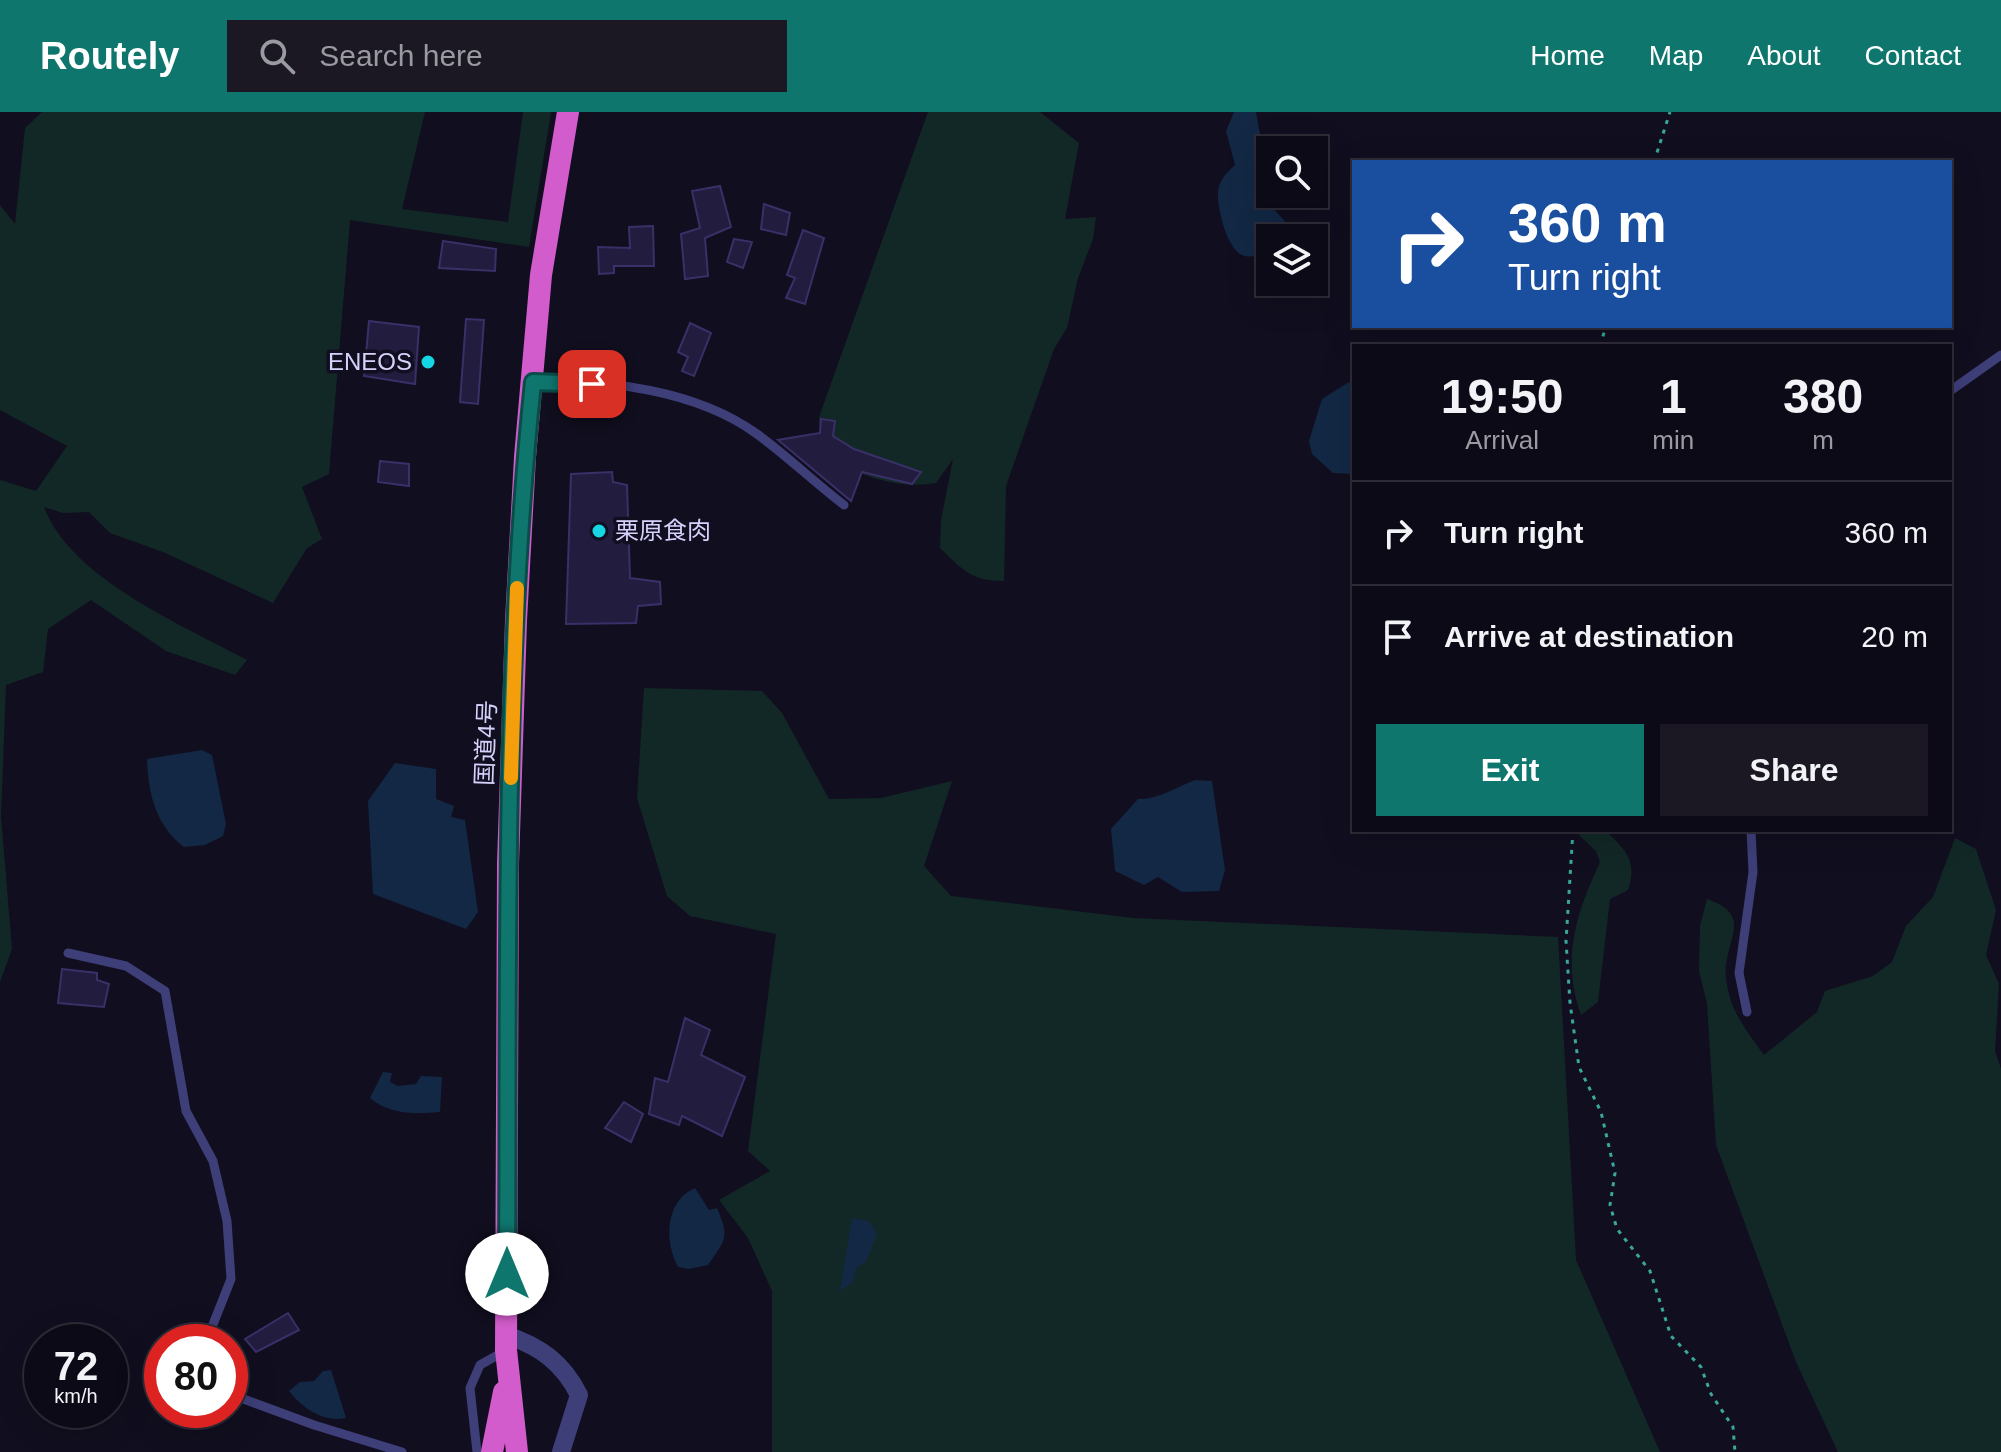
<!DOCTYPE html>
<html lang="en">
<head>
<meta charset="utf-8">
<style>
  body { margin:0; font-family:Arial,"Noto Sans JP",sans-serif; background:#1b1824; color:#f1f3f6; height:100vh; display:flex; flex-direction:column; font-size:30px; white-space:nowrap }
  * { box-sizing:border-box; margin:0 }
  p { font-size:26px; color:#9a9aa1 }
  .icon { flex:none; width:44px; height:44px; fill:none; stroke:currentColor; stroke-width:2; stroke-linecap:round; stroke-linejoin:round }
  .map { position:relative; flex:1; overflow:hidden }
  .side { position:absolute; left:1352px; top:232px; width:600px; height:488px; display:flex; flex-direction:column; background:#0d0a17; border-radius:0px; box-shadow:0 8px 32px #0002,0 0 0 2px #2d2b36 }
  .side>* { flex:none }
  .hud { position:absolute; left:1352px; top:48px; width:600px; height:168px; border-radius:0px; box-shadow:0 8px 32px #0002,0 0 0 2px #2d2b36; background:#1a4fa0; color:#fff; overflow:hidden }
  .controls { position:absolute; left:1256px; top:24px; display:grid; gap:16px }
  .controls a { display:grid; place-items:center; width:72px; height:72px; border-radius:0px; background:#0d0a17; box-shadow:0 8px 32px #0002,0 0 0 2px #2d2b36; font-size:40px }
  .speed { position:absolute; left:24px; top:1212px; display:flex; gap:16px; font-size:40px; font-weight:700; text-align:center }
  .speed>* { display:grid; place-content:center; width:104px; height:104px; border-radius:50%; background:#0d0a17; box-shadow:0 8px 32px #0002,0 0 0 2px #2d2b36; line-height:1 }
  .speed small { font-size:20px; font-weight:400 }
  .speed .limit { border:12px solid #d22; background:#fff; color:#111 }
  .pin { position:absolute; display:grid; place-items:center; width:68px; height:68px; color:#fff; margin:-34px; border-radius:16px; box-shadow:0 4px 12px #0006 }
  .me { position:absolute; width:88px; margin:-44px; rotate:0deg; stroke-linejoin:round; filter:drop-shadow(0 0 6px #0008) }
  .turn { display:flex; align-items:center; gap:28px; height:168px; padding:0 24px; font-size:36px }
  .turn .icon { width:104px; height:104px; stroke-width:2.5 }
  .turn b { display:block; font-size:56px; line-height:68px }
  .eta { display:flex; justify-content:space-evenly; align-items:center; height:136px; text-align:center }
  .eta b { font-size:48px; font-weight:800; line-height:56px }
  .button { display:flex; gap:16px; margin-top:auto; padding:16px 24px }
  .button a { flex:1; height:92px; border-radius:0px; background:#0f766e; color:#fff; font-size:32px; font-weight:800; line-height:92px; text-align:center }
  .button a+a { background:#1b1824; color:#f1f3f6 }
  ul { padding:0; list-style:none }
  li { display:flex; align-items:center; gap:24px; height:104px; padding:0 24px; border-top:2px solid #2d2b36 }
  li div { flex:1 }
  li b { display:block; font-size:30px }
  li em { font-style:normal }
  header { display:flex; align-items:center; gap:48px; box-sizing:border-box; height:112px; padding:0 40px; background:#0f766e; color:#fff }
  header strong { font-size:38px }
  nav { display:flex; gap:44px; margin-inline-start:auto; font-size:28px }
  .search { width:560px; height:72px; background:#1b1824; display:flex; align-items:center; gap:20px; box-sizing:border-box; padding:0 28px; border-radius:0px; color:#9a9aa1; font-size:30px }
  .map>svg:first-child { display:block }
  .green { fill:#122826 }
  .water { fill:#122844 }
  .building { fill:#221c3e; stroke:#393068; stroke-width:2 }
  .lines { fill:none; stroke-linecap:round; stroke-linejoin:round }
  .path { stroke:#39a79c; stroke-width:3; stroke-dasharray:4 6; stroke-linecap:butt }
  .service { stroke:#3e3e79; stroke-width:9 }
  .minor { stroke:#3e3e79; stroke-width:18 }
  .trunk { stroke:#d25ccb; stroke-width:22 }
  .route-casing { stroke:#0a4d48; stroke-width:20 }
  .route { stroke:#0f766e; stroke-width:14 }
  .slow { stroke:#f59e0b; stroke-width:14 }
  .poi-dot { fill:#15d6e2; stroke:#110e1f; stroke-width:3 }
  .labels { text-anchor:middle; stroke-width:7; stroke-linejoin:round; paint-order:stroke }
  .poi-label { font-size:24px; fill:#d4d1fb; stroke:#110e1f; text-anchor:end }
  .street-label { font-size:24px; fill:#d4d1fb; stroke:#110e1f }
</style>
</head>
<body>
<header>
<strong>Routely</strong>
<div class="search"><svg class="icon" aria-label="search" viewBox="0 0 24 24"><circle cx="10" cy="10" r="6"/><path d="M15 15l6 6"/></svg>Search here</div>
<nav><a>Home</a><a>Map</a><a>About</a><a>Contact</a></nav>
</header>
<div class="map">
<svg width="2001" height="1340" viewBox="0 0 2001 1340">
  <rect width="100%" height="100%" fill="#110e1f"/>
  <g class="green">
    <path d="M42,0h383l-23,97 106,13 15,-110h28l-22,135 -179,-27 -21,254 -27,13 20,52 -15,9 -34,55 -110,-51 -53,-19 -21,-21 -26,1 -19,-6c27,72 139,118 203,153l-12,15 -69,-24 -75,-51 -43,29 -5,43 -37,13 -5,132 11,132 -12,33v-502l36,11 31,-45 -67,-36v-205l15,19 10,-96z"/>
    <path d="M928,0h112l39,31 -14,76 31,-2 -3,22 -15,39 -11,50 -13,21 -48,137 -2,95c-33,0 -41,-11 -64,-33l1,-28 12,-61 -17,24c-42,7 -84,-9 -116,-34l-1,-32z"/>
    <polygon points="644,576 762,579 782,601 829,687 881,686 952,669 924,754 951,784 1133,806 1558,825 1576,1148 1660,1340 772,1340 772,1179 748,1126 719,1088 770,1059 748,1039 776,822 690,804 667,784 637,686"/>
    <path d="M1581,718h24c20,20 33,30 23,60l-18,9 -12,103 -17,13c-20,-57 -5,-101 19,-153l-4,-11 -17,-16z"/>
    <path d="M1955,726l21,11 20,61 -10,45 13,29 -4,67 6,18v383h-163l-42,-90 -80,-217 -9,-142 -8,-32 1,-45 7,-27c42,15 24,33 19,65 -2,10 2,27 5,37 6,18 22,39 33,54l53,-43 8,-21 48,-15 19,-14 14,-36 27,-29z"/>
  </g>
  <g class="water">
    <path d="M1234,0h22l4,22 -6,6c5,20 16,34 16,54h4l-2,13 19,21 1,10h-22v15c-7,1 -18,5 -25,3 -17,-3 -27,-45 -27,-60 -1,-13 8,-24 17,-31l-9,-34z"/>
    <polygon points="1349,270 1354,276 1354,362 1333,361 1312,342 1309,329 1322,287"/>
    <path d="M202,638l10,5 14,69 -3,12 -18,9 -21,2c-28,-21 -36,-53 -37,-88z"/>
    <polygon points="395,651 436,657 436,687 454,694 451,705 465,708 478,800 466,817 373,782 368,689"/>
    <path d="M1195,668l17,1 13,89 -6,21 -37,1 -24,-15 -14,8 -29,-14 -4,-42 27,-30c19,1 39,-12 57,-19z"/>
    <path d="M383,960l9,1 -2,9 8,4 18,-2 5,-8 21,1 -2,35c-24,2 -51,3 -70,-14z"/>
    <path d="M695,1076l14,22 8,-2c12,29 10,30 -9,57l-19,4 -11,-2c-14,-26 -13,-66 17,-79z"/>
    <polygon points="852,1106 869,1109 877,1122 866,1150 857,1155 853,1170 840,1179"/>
    <path d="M331,1258l15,48c-22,5 -44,-10 -57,-27l11,-9 14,-1 9,-10z"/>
  </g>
  <g class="building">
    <polygon points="720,74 731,115 705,126 708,164 685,167 681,122 700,116 692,79"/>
    <polygon points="764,92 790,101 786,123 761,117"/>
    <polygon points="653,114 654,154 614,154 614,161 599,162 598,135 630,136 629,115"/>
    <polygon points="803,118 824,126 805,192 786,186 795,166 787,163"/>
    <polygon points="734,127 752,130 743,156 727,150"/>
    <polygon points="443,129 496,137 495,159 439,156"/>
    <polygon points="466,207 484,208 478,292 460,290"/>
    <polygon points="369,209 419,215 415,272 364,264"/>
    <polygon points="690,211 711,221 694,264 682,259 688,245 678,240"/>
    <polygon points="821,307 835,309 833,324 854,337 921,360 912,372 862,360 851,389 778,328 820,321"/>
    <polygon points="380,349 409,352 409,374 378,370"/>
    <polygon points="612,360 613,370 627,373 630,466 660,470 661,492 638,494 636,511 566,512 571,362"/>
    <polygon points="62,857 97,861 97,868 109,872 104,895 58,891"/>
    <polygon points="685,906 710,918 701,943 745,965 722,1024 682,1004 679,1013 649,1002 655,966 668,970"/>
    <polygon points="624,990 643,1002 631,1030 605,1016"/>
    <polygon points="288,1201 299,1218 256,1240 245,1227"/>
  </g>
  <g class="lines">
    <g class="path">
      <polyline points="1654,50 1670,0"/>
      <polyline points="1600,234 1606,214"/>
      <polyline points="1573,718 1566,829 1570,891 1579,955 1601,1000 1615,1061 1610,1093 1617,1117 1650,1159 1671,1224 1701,1255 1711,1282 1733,1315 1735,1340"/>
    </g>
    <g class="service">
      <path d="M533,270c74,-3 163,8 224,52 30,22 57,48 87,71"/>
      <polyline points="1950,279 2001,243"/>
      <polyline points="68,841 126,854 165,879 186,999 213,1049 227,1109 231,1167 206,1230"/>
      <polyline points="1747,900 1739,861 1753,760 1751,718"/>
      <polyline points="230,1282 314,1313 402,1340"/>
      <polyline points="477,1340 470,1276 480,1253 503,1240"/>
    </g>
    <path class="minor" d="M506,1223c34,11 57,28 73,60l-18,57"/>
    <g class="trunk">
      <polyline points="492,1340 504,1280"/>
      <polyline points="517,1340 506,1238 508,752 516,509 525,345 541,163 568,0"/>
    </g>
  </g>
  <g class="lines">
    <g class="route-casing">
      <path id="route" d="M507,1162c2,-297 -5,-596 26,-892l59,2"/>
    </g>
    <use href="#route" class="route"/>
    <polyline class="slow" points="511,666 517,476"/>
  </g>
  <g class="poi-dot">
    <circle cx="428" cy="250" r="8"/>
    <circle cx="599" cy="419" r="8"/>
  </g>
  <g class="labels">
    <g class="poi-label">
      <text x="412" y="258">ENEOS</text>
      <text x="615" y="427" text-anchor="start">栗原食肉</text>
    </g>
    <g class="street-label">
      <text transform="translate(486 631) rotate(-88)" y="8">国道4号</text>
    </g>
  </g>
</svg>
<div class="controls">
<a><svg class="icon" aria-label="search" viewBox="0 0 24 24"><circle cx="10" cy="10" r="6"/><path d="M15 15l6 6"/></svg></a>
<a><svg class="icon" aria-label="layers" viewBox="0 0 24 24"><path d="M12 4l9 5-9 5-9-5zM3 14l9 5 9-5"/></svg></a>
</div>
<div class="speed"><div>72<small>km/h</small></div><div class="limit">80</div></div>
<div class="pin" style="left:592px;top:272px;background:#d93025"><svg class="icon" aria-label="arrive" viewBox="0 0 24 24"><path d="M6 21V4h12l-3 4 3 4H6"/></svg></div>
<svg class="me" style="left:507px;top:1162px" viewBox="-20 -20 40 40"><circle r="19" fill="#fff"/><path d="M0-13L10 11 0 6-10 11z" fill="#0f766e"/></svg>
<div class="hud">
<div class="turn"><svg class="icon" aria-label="right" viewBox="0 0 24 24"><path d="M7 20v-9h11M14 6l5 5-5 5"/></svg><div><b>360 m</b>Turn right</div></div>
</div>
<section class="side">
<div class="eta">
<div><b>19:50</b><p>Arrival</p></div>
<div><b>1</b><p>min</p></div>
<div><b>380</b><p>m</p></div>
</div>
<ul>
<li><svg class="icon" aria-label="right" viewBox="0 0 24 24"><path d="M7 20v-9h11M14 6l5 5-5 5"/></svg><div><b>Turn right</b></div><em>360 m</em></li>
<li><svg class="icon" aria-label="arrive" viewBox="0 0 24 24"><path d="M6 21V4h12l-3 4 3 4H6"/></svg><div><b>Arrive at destination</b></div><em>20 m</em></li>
</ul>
<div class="button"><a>Exit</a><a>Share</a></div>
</section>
</div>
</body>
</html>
